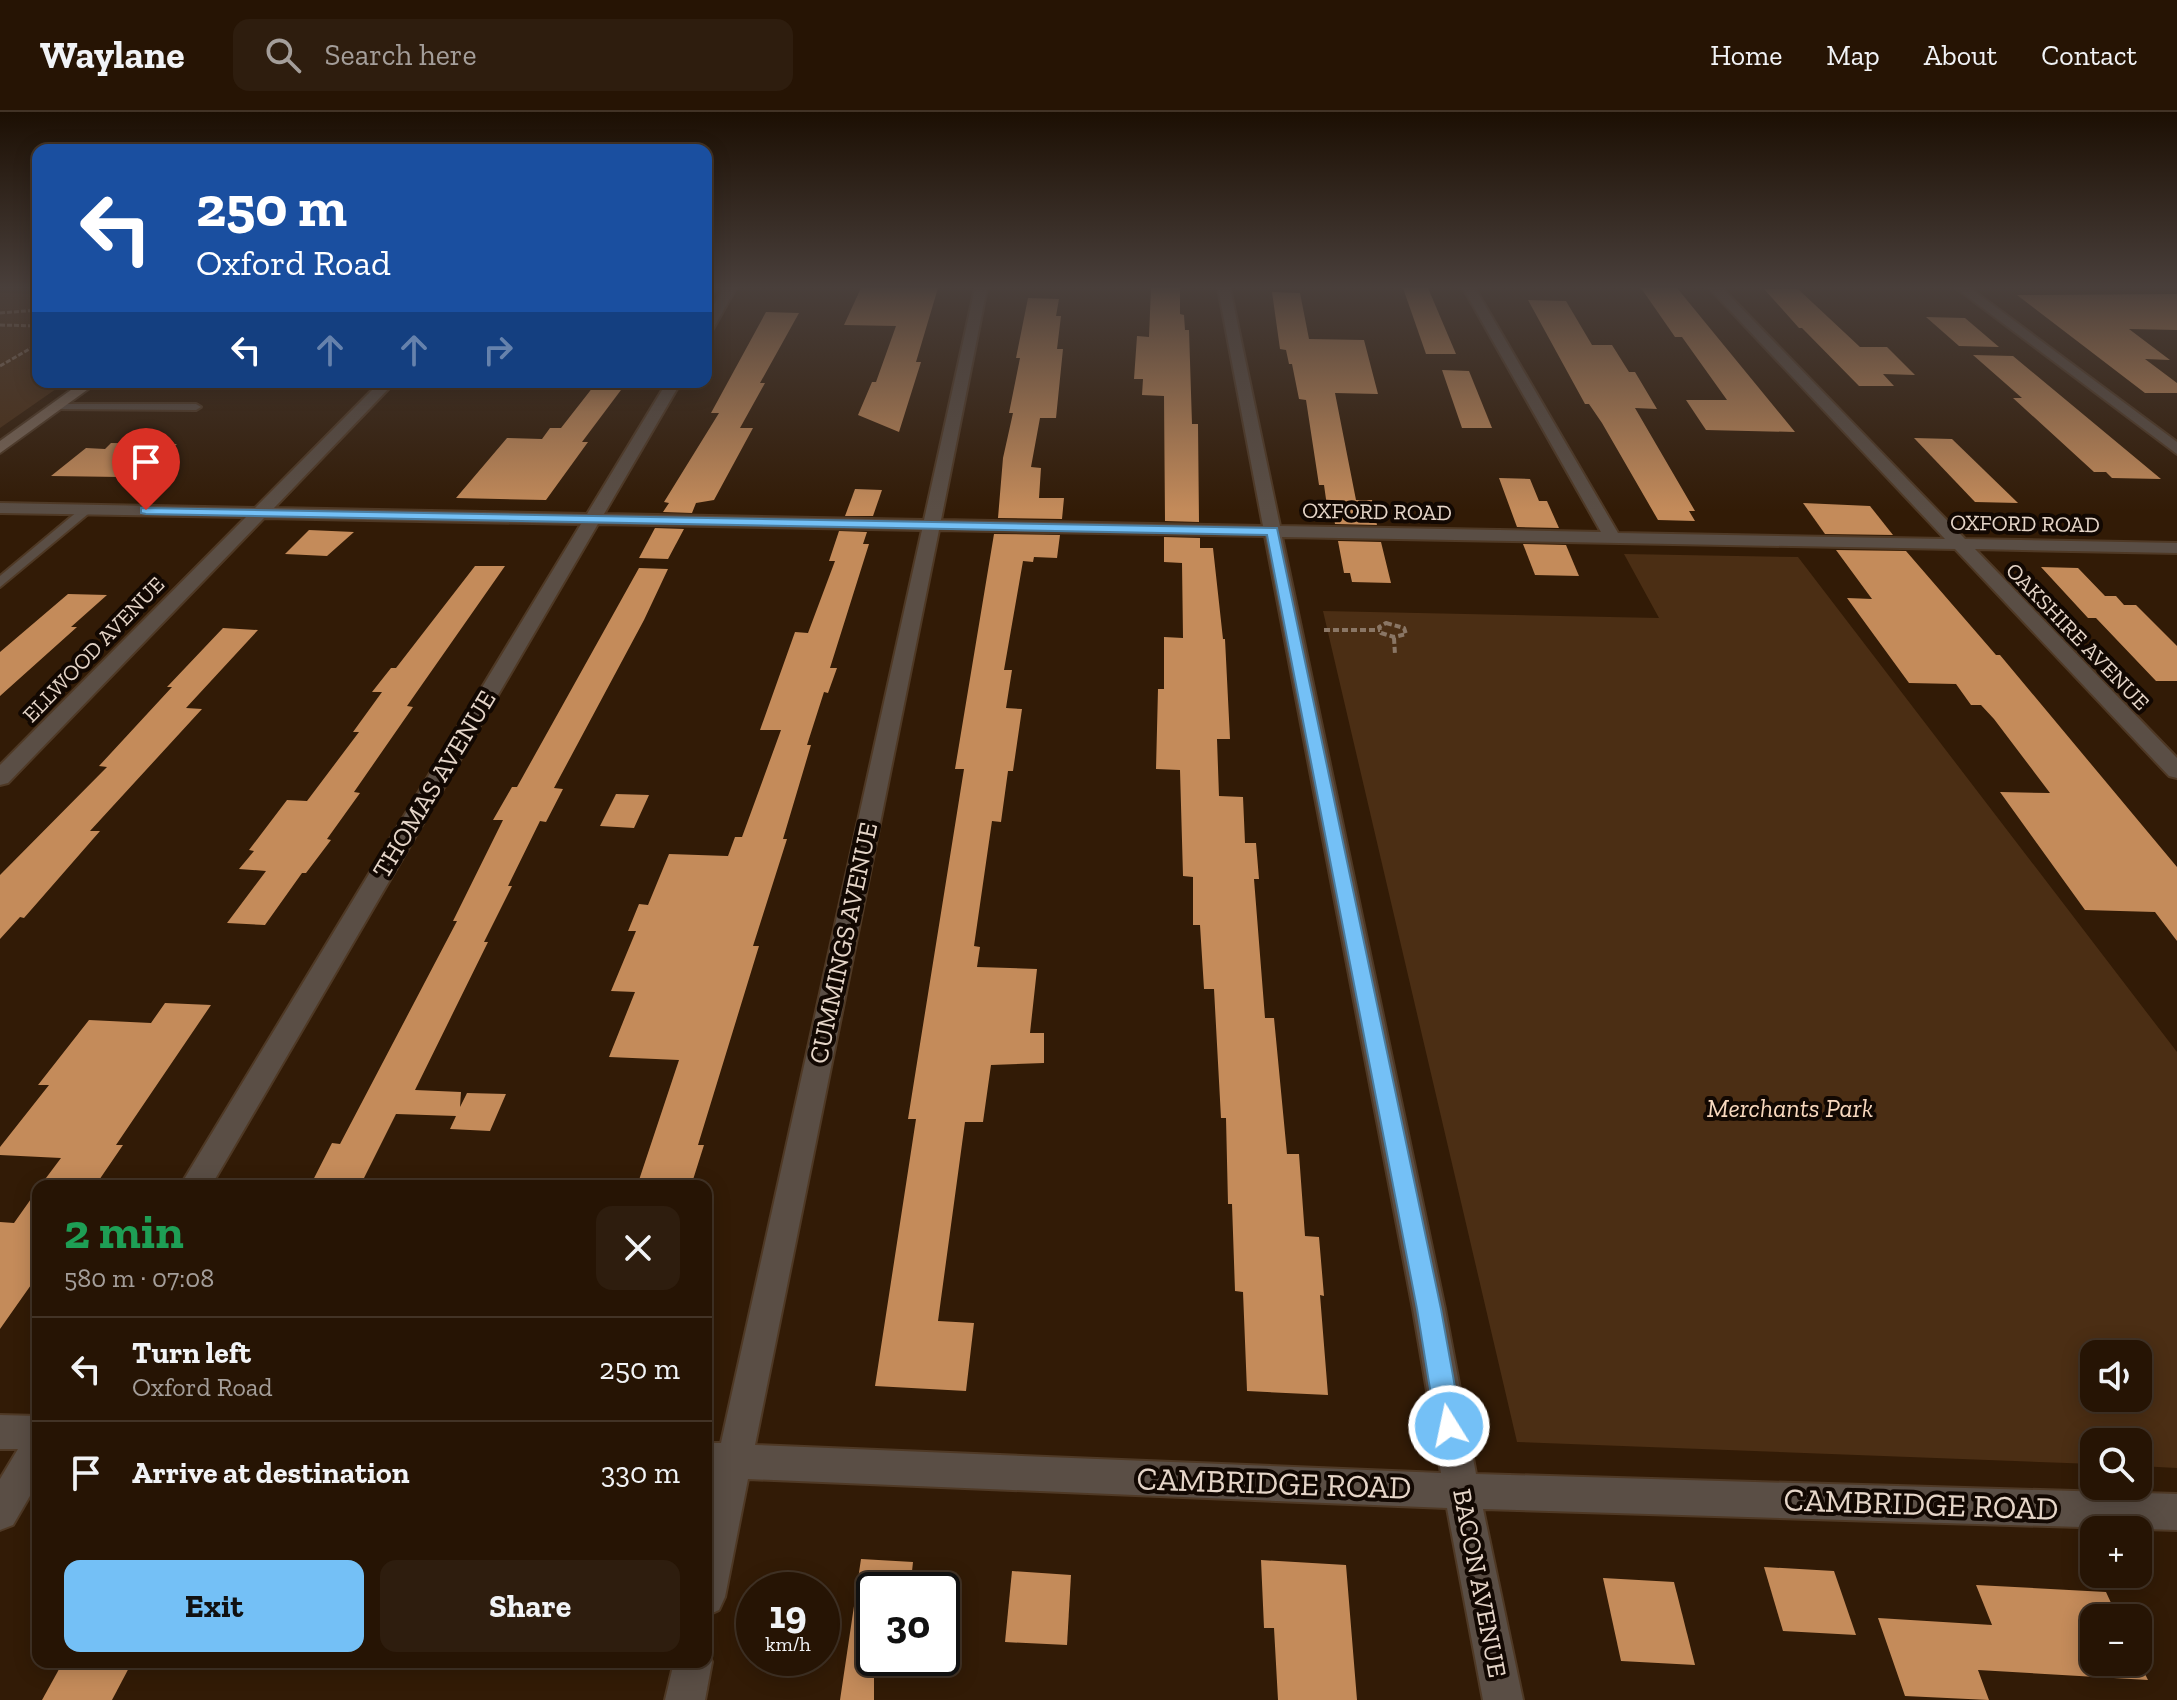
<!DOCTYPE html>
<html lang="en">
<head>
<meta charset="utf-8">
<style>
  body { margin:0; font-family:"Zilla Slab",serif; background:#2e1d0e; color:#f1f3f6; height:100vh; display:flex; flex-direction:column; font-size:30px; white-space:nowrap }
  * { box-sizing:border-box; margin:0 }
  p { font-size:26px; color:#a49e9a }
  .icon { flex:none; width:44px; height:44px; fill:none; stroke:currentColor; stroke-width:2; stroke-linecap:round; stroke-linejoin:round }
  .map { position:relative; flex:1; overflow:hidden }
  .side { position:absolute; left:32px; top:1068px; width:680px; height:488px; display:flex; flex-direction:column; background:#261404; border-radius:16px; box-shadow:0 4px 20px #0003,0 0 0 2px #423326 }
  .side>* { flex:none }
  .hud { position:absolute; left:32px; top:32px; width:680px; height:244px; border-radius:16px; box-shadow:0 4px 20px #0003,0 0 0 2px #423326; background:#1a4fa0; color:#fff; overflow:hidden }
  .tools { position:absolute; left:2080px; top:1228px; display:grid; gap:16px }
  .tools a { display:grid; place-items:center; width:72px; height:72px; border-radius:16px; background:#261404; box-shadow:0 4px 20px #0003,0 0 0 2px #423326; font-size:40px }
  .speed { position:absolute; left:736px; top:1460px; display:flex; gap:16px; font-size:40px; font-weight:700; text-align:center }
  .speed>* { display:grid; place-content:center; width:104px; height:104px; border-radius:50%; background:#261404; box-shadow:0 4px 20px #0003,0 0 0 2px #423326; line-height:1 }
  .speed small { font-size:20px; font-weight:400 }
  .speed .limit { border:4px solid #111; border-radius:12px; background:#fff; color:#111 }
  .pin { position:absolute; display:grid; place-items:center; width:68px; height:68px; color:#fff; margin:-82px -34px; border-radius:50% 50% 50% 0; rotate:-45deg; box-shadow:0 0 8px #0007 }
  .pin .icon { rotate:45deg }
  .me { position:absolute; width:88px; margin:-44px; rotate:350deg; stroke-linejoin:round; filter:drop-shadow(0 0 6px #0008) }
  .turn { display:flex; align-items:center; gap:28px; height:168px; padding:0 32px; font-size:36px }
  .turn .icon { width:104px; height:104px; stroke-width:2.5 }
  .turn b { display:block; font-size:56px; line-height:68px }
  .lanes { display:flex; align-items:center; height:76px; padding:0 32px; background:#0003; justify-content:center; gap:40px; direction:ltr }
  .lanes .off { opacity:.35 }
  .round { display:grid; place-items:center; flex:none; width:84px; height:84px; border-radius:16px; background:#2e1d0e }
  .headline { display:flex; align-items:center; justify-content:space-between; height:136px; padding:0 32px }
  h1 { font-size:48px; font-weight:700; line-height:60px; color:#1e9e55 }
  .action { display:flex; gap:16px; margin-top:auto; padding:16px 32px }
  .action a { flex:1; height:92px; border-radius:16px; background:#74c0f6; color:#111; font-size:32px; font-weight:700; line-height:92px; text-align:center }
  .action a+a { background:#2e1d0e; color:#f1f3f6 }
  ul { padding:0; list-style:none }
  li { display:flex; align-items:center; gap:24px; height:104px; padding:0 32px; border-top:2px solid #423326 }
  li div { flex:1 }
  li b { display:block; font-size:30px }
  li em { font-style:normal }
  header { display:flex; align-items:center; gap:48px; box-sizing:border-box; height:112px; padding:0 40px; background:#261404; border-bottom:2px solid #423326 }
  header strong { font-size:38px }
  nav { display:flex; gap:44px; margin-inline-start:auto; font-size:28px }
  .search { width:560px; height:72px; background:#2e1d0e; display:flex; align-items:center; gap:20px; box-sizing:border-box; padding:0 28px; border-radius:16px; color:#a49e9a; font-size:30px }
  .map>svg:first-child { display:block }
  .green { fill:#4b2e14; fill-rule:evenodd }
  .building { fill:#c48b5a }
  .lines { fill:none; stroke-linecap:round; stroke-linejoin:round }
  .service-casing { stroke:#4f3925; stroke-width:4 }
  .minor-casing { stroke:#4f3925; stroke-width:4 }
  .secondary-casing { stroke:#4f3925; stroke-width:4 }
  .path-far1 { stroke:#8a7665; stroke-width:3; stroke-dasharray:5 2; stroke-linecap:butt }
  .path { stroke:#8a7665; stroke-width:4; stroke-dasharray:6 3; stroke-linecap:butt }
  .service { fill:#5a4e45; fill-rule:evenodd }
  .minor { fill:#5a4e45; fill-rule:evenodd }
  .secondary { fill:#7a6758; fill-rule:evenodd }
  .route { fill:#74c0f6; stroke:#4b7da0; stroke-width:2 }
  .labels { text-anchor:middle; stroke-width:8; stroke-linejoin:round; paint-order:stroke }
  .far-street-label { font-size:22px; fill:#e5d5c8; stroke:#120802 }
  .street-label { font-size:26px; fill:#e5d5c8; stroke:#120802 }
  .park-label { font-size:26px; font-style:italic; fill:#f8d8be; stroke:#120802 }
  .near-street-label { font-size:32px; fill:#e5d5c8; stroke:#120802 }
</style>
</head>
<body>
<header>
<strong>Waylane</strong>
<div class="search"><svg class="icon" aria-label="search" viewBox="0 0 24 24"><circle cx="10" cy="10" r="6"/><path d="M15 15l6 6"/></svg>Search here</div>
<nav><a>Home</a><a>Map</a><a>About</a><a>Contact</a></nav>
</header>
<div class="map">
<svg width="2177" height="1588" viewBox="0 0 2177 1588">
  <rect width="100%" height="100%" fill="#321b06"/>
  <g class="green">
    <polygon points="0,181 38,182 38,270 66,270 0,316"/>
    <path d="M1624,442l174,3 379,495v416l-39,-2v-24h-44v22l-577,-22 -194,-831 336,7zM2094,1242h44v44h-44z"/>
  </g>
  <g class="building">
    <polygon points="861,176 938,176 916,250 921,250 899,320 858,303 872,270 876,270 896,214 844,213"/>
    <polygon points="1151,176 1180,176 1180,202 1184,203 1185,218 1189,218 1192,312 1198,312 1199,410 1165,409 1164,284 1142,283 1143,267 1134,267 1137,224 1149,225"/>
    <polygon points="1403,176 1428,176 1456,242 1426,242"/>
    <polygon points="1641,176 1677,176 1795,320 1706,318 1686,288 1727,288 1682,225 1675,225"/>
    <polygon points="1764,177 1798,177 1860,235 1887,235 1915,263 1883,262 1894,274 1859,274 1802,216 1799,216"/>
    <polygon points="1272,180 1300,181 1309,227 1364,228 1378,282 1335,281 1356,388 1372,388 1377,413 1335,412 1333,401 1328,401 1324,373 1319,373 1306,288 1299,287 1292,252 1289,252 1286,238 1280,237"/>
    <polygon points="2177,182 2177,218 2129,217 2170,248 2145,247 2177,271 2177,281 2145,281 2017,183"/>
    <polygon points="1028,186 1059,187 1056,204 1061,204 1057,237 1063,237 1056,306 1040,306 1031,355 1041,356 1039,386 1064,386 1062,407 998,406 1003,346 1013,301 1009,301 1020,246 1016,246"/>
    <polygon points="1528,188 1566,189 1592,233 1612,233 1629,260 1635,260 1657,297 1635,296 1695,399 1689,399 1695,409 1658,408 1602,311 1589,292 1585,292"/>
    <polygon points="766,200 799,201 760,271 765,271 740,316 753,316 714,388 696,391 692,401 663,400 669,391 664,390 719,301 711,301"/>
    <polygon points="1926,205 1965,206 1999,235 1959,234"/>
    <polygon points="1973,243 2013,244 2161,367 2112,366 2106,360 2094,360 2013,286 2022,286"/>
    <polygon points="1442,258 1469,259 1492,316 1462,316"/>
    <polygon points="597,270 627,270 582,330 588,330 546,388 456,386 507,326 542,327 550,316 561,316"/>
    <polygon points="1914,326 1952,327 2018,391 1975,390"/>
    <polygon points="111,331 177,332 143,361 125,361 121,365 51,364 86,336 105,337"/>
    <polygon points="1499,366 1530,367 1539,389 1547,389 1559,416 1517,415"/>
    <polygon points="855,377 882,378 873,404 845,404"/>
    <polygon points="1803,391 1870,394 1893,423 1825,422"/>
    <polygon points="655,416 684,417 668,447 639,446"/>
    <polygon points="309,418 354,420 327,444 285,442"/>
    <polygon points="839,419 867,420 863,432 869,432 830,556 837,556 828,581 824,580 807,633 811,633 783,727 787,727 753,834 759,834 698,1033 704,1033 691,1074 637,1074 679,948 609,945 635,880 611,879 636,819 628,819 639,792 648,793 669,742 728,744 735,725 742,725 781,618 760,618 795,520 808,521 835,449 829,449"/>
    <polygon points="994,422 1060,423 1057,446 1034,445 1033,450 1023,449 1004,558 1012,558 1006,596 1022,597 1013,659 1008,659 1001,710 992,709 974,834 980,835 977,855 1037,857 1030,921 1044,921 1044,951 991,953 983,1010 965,1010 938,1209 974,1211 966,1279 875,1274 916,1007 908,1007 964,657 955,657"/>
    <polygon points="1164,425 1200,426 1200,436 1213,436 1223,527 1225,527 1230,627 1217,627 1219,684 1243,685 1245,731 1256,731 1259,767 1254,767 1265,906 1274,906 1287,1042 1299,1042 1305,1124 1319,1125 1324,1184 1320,1183 1328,1283 1247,1279 1243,1180 1235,1179 1232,1092 1228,1092 1226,1006 1221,1006 1214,877 1204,877 1200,813 1193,813 1193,765 1183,764 1180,658 1156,657 1158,577 1164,577 1164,525 1183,526 1182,451 1164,450"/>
    <polygon points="1338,429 1381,430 1391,471 1352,470 1350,461 1344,461"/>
    <polygon points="1523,432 1566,433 1579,464 1535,463"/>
    <polygon points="1836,438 1906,439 1996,543 2000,543 2177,755 2177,829 2155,800 2085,798 2000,680 2050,681 1994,607 1981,593 1971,593 1956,572 1909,571 1847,486 1872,487"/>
    <polygon points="475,454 505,454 407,594 413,595 354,680 360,681 327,727 331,728 306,761 302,761 265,813 227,811 266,759 239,757 254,739 249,738 287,688 307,689 359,620 353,620 382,580 372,580 391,556 396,556"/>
    <polygon points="2041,455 2078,456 2105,484 2116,484 2124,493 2136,493 2177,534 2177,569 2156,569 2096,506 2088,506"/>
    <polygon points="639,456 668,457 644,508 554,676 563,677 546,710 540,709 508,774 512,774 484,830 488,830 415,978 461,980 460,995 467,981 506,982 490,1019 450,1017 456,1004 396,1002 360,1074 310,1074 332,1031 340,1032 457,809 453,809 503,708 493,708 512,675 517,675"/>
    <polygon points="68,482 107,483 71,515 77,515 0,584 0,540"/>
    <polygon points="223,516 258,518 186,596 202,597 90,719 100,719 24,806 20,805 0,827 0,763 107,655 99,654 172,575 167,575"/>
    <polygon points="616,682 649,683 634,716 600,714"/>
    <polygon points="165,891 211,893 116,1033 123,1033 95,1074 40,1074 61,1046 0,1043 0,1035 49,973 38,973 89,908 151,911"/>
    <polygon points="38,1077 38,1163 0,1217 0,1110 14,1111"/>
    <polygon points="861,1447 913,1450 910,1478 874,1478 874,1588 840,1588"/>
    <polygon points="1261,1448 1346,1453 1357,1588 1278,1588 1274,1516 1264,1516"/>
    <polygon points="1764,1455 1834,1459 1856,1523 1783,1519"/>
    <polygon points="1012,1459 1071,1463 1067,1533 1005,1530"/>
    <polygon points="1603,1466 1674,1470 1695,1553 1621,1549"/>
    <polygon points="1976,1473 2106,1480 2118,1506 2094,1506 2094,1550 2138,1548 2148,1568 1978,1558 1989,1588 1905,1584 1878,1506 1992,1513"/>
    <polygon points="63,1550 91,1550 131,1552 112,1588 42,1588"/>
  </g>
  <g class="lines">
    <g class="service-casing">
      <g id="service">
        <polygon points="57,292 196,292 201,295 196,298 53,297 53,293"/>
        <polygon points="84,394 94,397 0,475 0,464"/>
      </g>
    </g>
    <g class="minor-casing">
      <g id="minor">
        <polygon points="724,176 736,176 713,217 706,221 706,206"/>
        <path d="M975,176h12l-46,232 322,6 -45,-238h12l50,238 321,6 -138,-244h12l143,245 327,6 -236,-251h13l243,251 212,4v10l-202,-4 202,209v20l-8,-2 -214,-227 -673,-12 163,772 31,165 701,20v36l-694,-21 40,191h-40l-36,-192 -699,-29 -23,118 -6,13 -13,6v-103l8,-35 -8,-1v-34h15l201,-913 -324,-6 -387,662h-31l401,-662 -317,-6 -256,265 -8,2v-20l246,-248 -246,-4v-10l255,5 125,-126h15l-121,126 313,6 80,-132h14l-77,132 320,6zM939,418l326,6 148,773 28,164 -686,-28z"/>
        <polygon points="1956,176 1970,176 2177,330 2177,342"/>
        <polygon points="0,1303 38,1304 38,1370 13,1413 0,1418 0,1367 18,1337 0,1337"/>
        <polygon points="706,1536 712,1550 705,1588 665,1588 674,1550 706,1550"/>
      </g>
    </g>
    <g class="secondary-casing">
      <polygon id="secondary" points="82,270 98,270 0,341 0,329"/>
    </g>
    <g class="path-far1">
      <polyline points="0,201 38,198"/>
      <polyline points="0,213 38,214"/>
      <polyline points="0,254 38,232"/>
    </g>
    <g class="path">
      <polygon points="1386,511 1404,516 1406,522 1394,525 1381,521 1379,515"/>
      <polyline points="1324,518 1380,518"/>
      <polyline points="1394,526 1395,543"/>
    </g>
    <use href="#service" class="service"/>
    <use href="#minor" class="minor"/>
    <use href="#secondary" class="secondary"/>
  </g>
  <linearGradient id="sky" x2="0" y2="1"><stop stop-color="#1c0f03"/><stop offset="0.44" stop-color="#493f3b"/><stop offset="1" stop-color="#493f3b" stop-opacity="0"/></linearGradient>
  <rect width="2177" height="399" fill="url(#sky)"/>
  <polygon class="route" points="141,396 1277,416 1441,1197 1462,1314 1458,1323 1449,1327 1440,1323 1436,1314 1417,1197 1267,423 146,402 141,401"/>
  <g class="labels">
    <g class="far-street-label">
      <text transform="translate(1377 399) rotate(1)" y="8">OXFORD ROAD</text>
      <text transform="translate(2025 411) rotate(1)" y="8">OXFORD ROAD</text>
      <text transform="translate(2078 524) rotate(46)" y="8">OAKSHIRE AVENUE</text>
      <text transform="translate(93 537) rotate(-46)" y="8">ELLWOOD AVENUE</text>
    </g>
    <g class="street-label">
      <text transform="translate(434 672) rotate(-59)" y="9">THOMAS AVENUE</text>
      <text transform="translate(843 831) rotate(-78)" y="9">CUMMINGS AVENUE</text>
      <text transform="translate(1480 1471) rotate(79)" y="9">BACON AVENUE</text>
    </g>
    <g class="park-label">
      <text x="1790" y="1005">Merchants Park</text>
    </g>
    <g class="near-street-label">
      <text transform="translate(1274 1371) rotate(2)" y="11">CAMBRIDGE ROAD</text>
      <text transform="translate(1921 1392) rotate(2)" y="11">CAMBRIDGE ROAD</text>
    </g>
  </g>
</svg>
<div class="tools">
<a><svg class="icon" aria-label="sound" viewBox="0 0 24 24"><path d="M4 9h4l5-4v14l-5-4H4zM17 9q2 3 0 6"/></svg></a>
<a><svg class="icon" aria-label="search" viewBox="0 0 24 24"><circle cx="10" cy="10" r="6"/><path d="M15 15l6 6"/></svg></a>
<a>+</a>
<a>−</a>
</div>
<div class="speed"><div>19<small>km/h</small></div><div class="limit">30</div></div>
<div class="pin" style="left:146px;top:398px;background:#d93025"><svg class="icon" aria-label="arrive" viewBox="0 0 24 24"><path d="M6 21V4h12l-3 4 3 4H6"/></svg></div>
<svg class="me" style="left:1449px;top:1314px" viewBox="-20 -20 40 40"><circle r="17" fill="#74c0f6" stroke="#fff" stroke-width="3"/><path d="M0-11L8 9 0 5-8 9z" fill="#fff"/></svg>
<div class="hud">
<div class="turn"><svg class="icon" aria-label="left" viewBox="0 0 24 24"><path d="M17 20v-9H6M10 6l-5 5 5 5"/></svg><div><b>250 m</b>Oxford Road</div></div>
<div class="lanes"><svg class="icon" aria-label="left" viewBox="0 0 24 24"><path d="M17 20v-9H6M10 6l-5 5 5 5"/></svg><svg class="icon off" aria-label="ahead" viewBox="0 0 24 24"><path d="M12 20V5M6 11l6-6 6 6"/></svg><svg class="icon off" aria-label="ahead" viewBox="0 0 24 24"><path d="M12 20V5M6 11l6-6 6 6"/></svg><svg class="icon off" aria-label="right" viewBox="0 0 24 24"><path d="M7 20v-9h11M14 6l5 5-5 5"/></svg></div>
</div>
<section class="side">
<div class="headline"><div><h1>2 min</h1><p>580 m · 07:08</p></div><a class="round"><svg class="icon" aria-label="close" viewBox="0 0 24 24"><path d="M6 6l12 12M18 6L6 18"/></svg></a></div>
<ul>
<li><svg class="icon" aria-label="left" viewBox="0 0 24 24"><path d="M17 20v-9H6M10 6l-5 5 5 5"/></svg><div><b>Turn left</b><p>Oxford Road</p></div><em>250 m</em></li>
<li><svg class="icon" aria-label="arrive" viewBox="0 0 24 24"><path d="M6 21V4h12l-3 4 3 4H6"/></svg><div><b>Arrive at destination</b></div><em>330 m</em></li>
</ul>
<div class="action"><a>Exit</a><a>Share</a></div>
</section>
</div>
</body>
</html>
